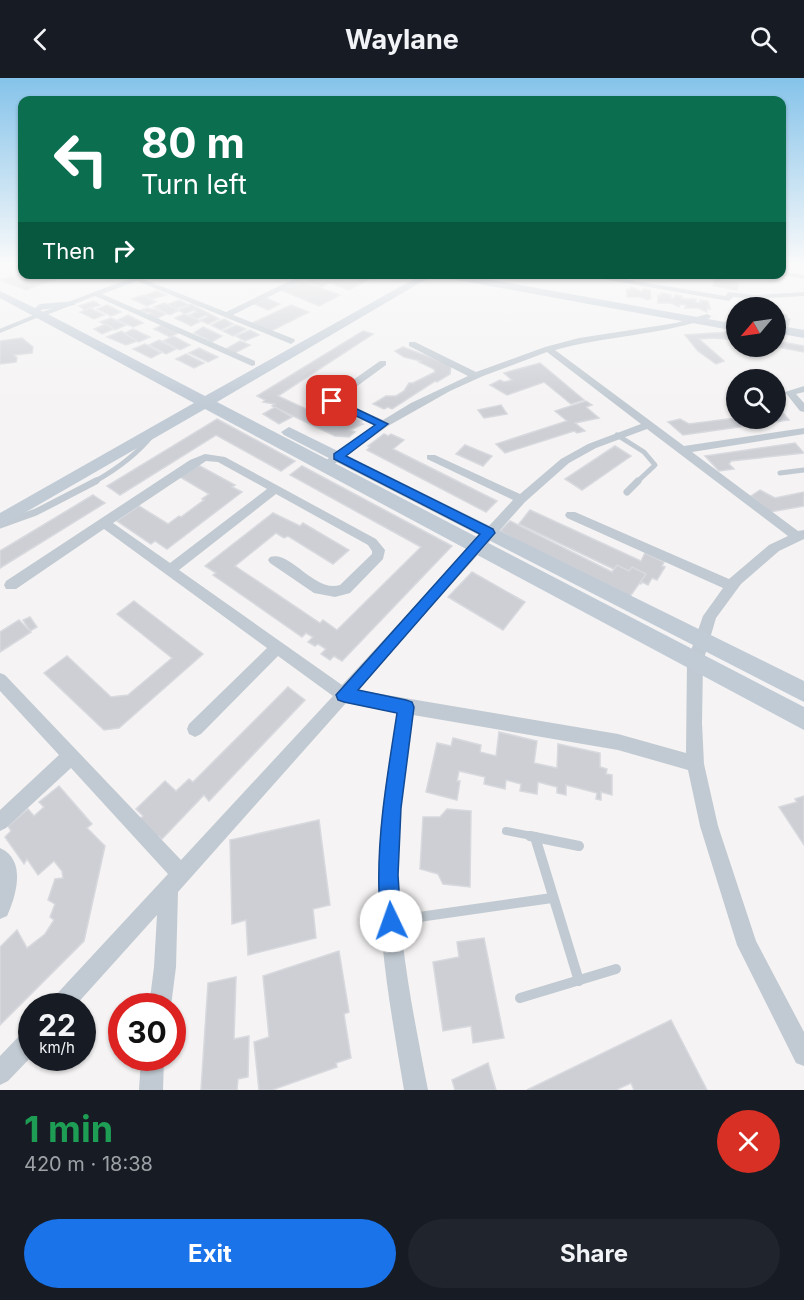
<!DOCTYPE html>
<html lang="en">
<head>
<meta charset="utf-8">
<style>
  body { margin:0; font-family:Inter,sans-serif; background:#20242c; color:#f1f3f6; height:100vh; display:flex; flex-direction:column; font-size:22px; white-space:nowrap }
  * { box-sizing:border-box; margin:0 }
  p { font-size:20px; color:#9ea1a6 }
  .icon { flex:none; width:33px; height:33px; fill:none; stroke:currentColor; stroke-width:2; stroke-linecap:round; stroke-linejoin:round }
  .map { position:relative; height:1012px; overflow:hidden }
  .details { display:flex; flex-direction:column; background:#171b24; flex:1 }
  .details>* { flex:none }
  .guide { position:absolute; left:18px; top:18px; width:768px; height:183px; border-radius:12px; box-shadow:0 2px 4px #0004; background:#0b6e4f; color:#fff; overflow:hidden }
  .needle { width:39px; rotate:241deg }
  .tools { position:absolute; left:726px; top:219px; display:grid; gap:12px }
  .tools a { display:grid; place-items:center; width:60px; height:60px; border-radius:50%; background:#171b24; box-shadow:0 2px 4px #0004; font-size:30px }
  .speed { position:absolute; left:18px; top:915px; display:flex; gap:12px; font-size:30px; font-weight:700; text-align:center }
  .speed>* { display:grid; place-content:center; width:78px; height:78px; border-radius:50%; background:#171b24; box-shadow:0 2px 4px #0004; line-height:1 }
  .speed small { font-size:15px; font-weight:400 }
  .speed .limit { border:9px solid #d22; background:#fff; color:#111 }
  .pin { position:absolute; display:grid; place-items:center; width:51px; height:51px; color:#fff; margin:-26px; border-radius:12px; box-shadow:0 3px 9px #0006 }
  .me { position:absolute; width:66px; margin:-33px; rotate:357deg; stroke-linejoin:round; filter:drop-shadow(0 0 4px #0008) }
  .turn { display:flex; align-items:center; gap:21px; height:126px; padding:0 24px; font-size:27px }
  .turn .icon { width:78px; height:78px; stroke-width:2.5 }
  .turn b { display:block; font-size:42px; line-height:51px }
  .then { display:flex; align-items:center; height:57px; padding:0 24px; background:#0003; gap:12px; font-size:22px }
  .round { display:grid; place-items:center; flex:none; width:63px; height:63px; border-radius:32px; background:#20242c }
  .head { display:flex; align-items:center; justify-content:space-between; height:102px; padding:0 24px }
  h1 { font-size:36px; font-weight:700; line-height:45px; color:#1e9e55 }
  .primary-button { display:flex; gap:12px; margin-top:auto; padding:12px 24px }
  .primary-button a { flex:1; height:69px; border-radius:36px; background:#1a73e8; color:#fff; font-size:24px; font-weight:700; line-height:69px; text-align:center }
  .primary-button a+a { background:#20242c; color:#f1f3f6 }
  header { display:flex; justify-content:space-between; align-items:center; height:78px; padding:0 24px; background:#171b24; font-size:27px; font-weight:700 }
  .map>svg:first-child { display:block }
  .building { fill:#cdcfd5; stroke:#d7d9de; stroke-width:1.5 }
  .lines { fill:none; stroke-linecap:round; stroke-linejoin:round }
  .lane-far4 { stroke:#c1cad2; stroke-width:4 }
  .lane-far3 { stroke:#c1cad2; stroke-width:5 }
  .lane-far2 { stroke:#c1cad2; stroke-width:7 }
  .lane-far1 { stroke:#c1cad2; stroke-width:8 }
  .lane { stroke:#c1cad2; stroke-width:10 }
  .street { fill:#c1cad2; fill-rule:evenodd }
  .secondary { fill:#c1cbd6; fill-rule:evenodd }
  .route { fill:#1a73e8; stroke:#114b97; stroke-width:1.5 }
</style>
</head>
<body>
<header><svg class="icon" aria-label="back" viewBox="0 0 24 24"><path d="M15 5l-7 7 7 7"/></svg>Waylane<svg class="icon" aria-label="search" viewBox="0 0 24 24"><circle cx="10" cy="10" r="6"/><path d="M15 15l6 6"/></svg></header>
<div class="map">
<svg width="804" height="1012" viewBox="0 0 804 1012">
  <rect width="100%" height="100%" fill="#f5f3f3"/>
  <g class="building">
    <polygon points="22,195 52,196 59,200 26,212 1,202"/>
    <polygon points="313,196 374,196 377,197 349,212 330,205 321,209 302,202"/>
    <polygon points="715,201 739,205 738,208 730,208 738,209 737,212 713,208 714,205 721,206 714,204"/>
    <polygon points="302,203 340,217 319,228 281,212"/>
    <polygon points="631,209 642,214 643,211 650,212 651,220 648,222 640,219 627,219 627,211 630,212"/>
    <polygon points="156,213 166,217 152,221 144,218"/>
    <polygon points="661,215 671,217 670,220 674,220 675,217 682,218 681,221 696,221 695,224 700,225 700,222 708,223 710,231 707,230 707,234 698,230 685,230 686,227 680,226 679,229 671,225 658,225 658,217 661,218"/>
    <polygon points="142,217 156,224 147,228 132,221"/>
    <polygon points="266,220 280,226 268,232 254,226"/>
    <polygon points="179,222 189,227 174,231 166,227"/>
    <polygon points="94,223 100,227 85,232 79,228"/>
    <polygon points="164,225 179,232 170,237 154,229"/>
    <polygon points="191,226 219,241 208,246 200,242 208,239 206,237 197,241 189,237 196,234 194,232 185,236 178,232"/>
    <polygon points="107,227 121,234 111,238 97,231"/>
    <polygon points="291,227 309,234 269,254 250,246"/>
    <polygon points="90,230 104,237 94,241 80,234"/>
    <polygon points="147,230 157,232 166,236 156,241 147,237 151,235 138,233"/>
    <polygon points="779,235 787,237 787,240 790,241 788,248 776,243 776,238 779,239"/>
    <polygon points="184,236 201,243 191,248 175,240"/>
    <polygon points="128,237 143,245 133,249 118,242"/>
    <polygon points="111,240 126,247 115,252 100,244"/>
    <polygon points="224,241 233,246 221,252 211,247"/>
    <polygon points="106,246 114,251 102,256 94,251"/>
    <polygon points="164,246 180,254 170,259 154,251"/>
    <polygon points="236,247 246,251 233,258 223,253"/>
    <polygon points="203,249 222,258 212,264 194,255"/>
    <polygon points="133,251 150,259 139,264 123,256"/>
    <polygon points="250,252 259,257 245,263 236,258"/>
    <polygon points="121,253 137,263 126,267 107,259"/>
    <polygon points="363,253 373,256 278,318 332,343 334,341 341,344 350,337 362,343 360,345 363,346 350,352 355,354 349,359 335,358 272,328 275,326 263,324 265,322 257,318"/>
    <polygon points="728,254 736,256 736,262 713,260 699,261 724,283 716,286 698,273 685,257"/>
    <polygon points="173,258 190,267 180,272 163,263"/>
    <polygon points="22,260 33,269 32,275 14,277 17,280 16,284 0,286 0,263"/>
    <polygon points="159,262 176,271 166,276 149,267"/>
    <polygon points="240,263 250,267 235,275 226,271"/>
    <polygon points="776,263 804,268 804,274 772,268 776,268"/>
    <polygon points="145,266 161,275 151,280 133,271"/>
    <polygon points="403,269 451,287 450,296 437,304 435,303 392,331 388,329 384,331 373,326 386,318 396,318 404,313 409,305 413,305 435,294 434,291 419,284 421,283 404,279 395,273"/>
    <polygon points="199,270 218,279 208,284 189,275"/>
    <polygon points="186,276 204,285 194,290 176,281"/>
    <polygon points="540,285 584,322 571,326 544,304 507,317 490,307 500,302 504,304 512,302 504,295"/>
    <polygon points="586,323 592,327 586,329 599,340 575,345 585,353 577,355 574,353 505,375 496,366 567,343 555,333"/>
    <polygon points="776,326 789,342 683,357 668,344 680,341 689,346 736,340 776,340"/>
    <polygon points="501,327 507,336 484,340 478,332"/>
    <polygon points="275,329 292,339 279,346 263,336"/>
    <polygon points="217,341 295,383 281,393 216,357 120,417 107,408"/>
    <polygon points="384,356 388,358 391,356 404,362 393,371 497,423 486,434 367,372 370,369 368,368"/>
    <polygon points="795,365 804,375 731,383 729,386 734,391 719,393 705,378"/>
    <polygon points="465,367 492,378 483,388 456,376"/>
    <polygon points="615,368 631,378 582,412 565,401"/>
    <polygon points="198,387 235,407 232,409 242,414 167,471 155,463 151,466 117,443 139,428 168,446 179,438 181,439 204,422 202,421 209,416 180,399"/>
    <polygon points="302,388 452,468 342,583 334,578 330,582 321,576 326,571 318,566 315,568 308,564 313,559 306,555 302,559 213,497 216,495 205,488 273,435 300,448 303,445 349,472 333,486 288,458 284,460 276,455 235,488 320,545 323,542 337,552 421,469 290,397"/>
    <polygon points="760,412 775,420 804,414 804,428 770,434 751,418"/>
    <polygon points="93,417 105,425 0,490 0,473"/>
    <polygon points="530,432 641,483 645,475 664,484 662,488 665,489 657,502 652,500 648,507 642,504 641,506 634,503 638,498 624,491 622,495 519,446"/>
    <polygon points="510,443 612,494 617,487 629,493 632,489 646,496 626,524 500,453"/>
    <polygon points="472,494 525,524 503,552 448,519"/>
    <polygon points="134,523 203,576 119,650 104,652 44,595 67,578 111,619 128,617 172,580 117,536"/>
    <polygon points="30,539 37,549 30,553 23,542"/>
    <polygon points="19,542 31,554 0,574 0,554"/>
    <polygon points="288,609 305,622 209,723 204,717 162,761 158,758 155,761 138,743 143,738 136,731 165,703 176,713 189,701 193,704"/>
    <polygon points="499,654 537,663 534,685 557,690 558,666 600,675 600,689 607,691 606,696 612,697 612,717 601,714 601,722 596,721 597,715 566,707 566,717 557,715 557,709 538,704 537,716 520,713 521,706 506,702 505,711 484,706 485,699 459,693 457,703 460,703 457,722 426,714 437,665 451,668 453,660 481,667 480,674 496,678"/>
    <polygon points="59,708 92,746 87,750 105,768 84,863 0,947 0,869 17,852 27,870 45,856 54,842 50,839 55,826 48,822 55,801 63,800 62,793 54,783 38,797 27,781 24,786 5,759 11,753 8,748 28,731 34,738 44,729 39,724"/>
    <polygon points="804,718 804,767 779,729 797,724 795,721"/>
    <polygon points="447,731 471,733 470,809 443,806 438,796 420,791 423,739 440,739"/>
    <polygon points="319,742 330,827 313,831 316,860 248,877 246,842 232,846 230,762"/>
    <polygon points="484,860 504,960 473,965 471,948 443,953 433,884 459,879 457,864"/>
    <polygon points="339,873 349,934 344,936 351,980 336,985 337,989 272,1012 259,1012 254,964 269,959 263,898"/>
    <polygon points="236,899 234,961 249,958 248,999 238,1001 237,1012 201,1012 208,905"/>
    <polygon points="671,942 707,1012 634,1012 631,1005 616,1012 527,1012"/>
    <polygon points="488,985 496,1012 455,1012 452,1002"/>
  </g>
  <g class="lines">
    <g class="lane-far4">
      <polyline points="782,195 804,199"/>
      <polyline points="0,253 41,236"/>
    </g>
    <g class="lane-far3">
      <polyline points="617,357 644,374 655,387 637,404"/>
      <polyline points="780,395 804,392"/>
      <path d="M94,404c23,-13 43,-27 59,-48"/>
    </g>
    <g class="lane-far2">
      <polyline points="627,414 638,403"/>
      <polyline points="0,447 36,434 96,403"/>
    </g>
    <polyline class="lane-far1" points="506,753 537,759"/>
    <g class="lane">
      <polyline points="530,758 579,768"/>
      <polyline points="535,759 579,903"/>
      <polyline points="391,843 552,820"/>
      <polyline points="520,920 616,891"/>
    </g>
    <g class="street">
      <polygon points="141,196 149,196 143,201 226,234 304,196 314,196 233,237 294,261 295,263 291,266 137,203 102,216 255,283 255,287 252,288 95,218 44,238 37,236"/>
      <polygon points="594,196 725,218 729,214 755,217 804,214 804,218 755,221 733,219 729,223 597,200"/>
      <path d="M707,236l4,2 -1,2c-50,17 -104,18 -155,32l129,96 120,-18v6l-112,18 106,79 6,-1v9l-25,12 -38,33 -25,34 -13,44 -1,61 2,41 14,62 38,115 48,91v34l-8,-3 -59,-118 -37,-119 -12,-56 -70,-20 -205,-35c-7,48 -15,95 -15,142 -1,79 15,156 30,233h-24c-13,-77 -27,-154 -25,-232 1,-49 11,-97 18,-145l-51,-10 -168,189 -2,75 -5,39h-22l5,-39 3,-52 -82,91h-25l3,-8 115,-124 -97,-106 -65,60 -6,3v-21l59,-55 -59,-64v-18l5,2 176,185 152,-164 -55,-40 -77,78 -6,3 -6,-3 -2,-5 2,-5 78,-76 -163,-119 -88,60h-10l-2,-4 2,-4 184,-121 15,-6 20,3 151,82 9,11 -2,9 -33,34 -15,4 -21,-4 -44,-30 -2,-3 2,-3c21,-7 44,36 70,28l32,-31v-3l-4,-6 -92,-51 -97,76 163,115 171,-185 -86,-41v-4h8l85,39 41,-35 27,-15 53,-20 -94,-72 -64,24 -33,15 -62,35 -62,44 -6,-4 2,-3 54,-38 -47,-22 -2,-2 6,-7 47,-33h6v4l-48,35 45,20 28,-17 57,-27 -59,-30v-4h6l61,30 69,-25 34,-9 97,-15zM647,351l141,107 -19,9 -40,34 -154,-67h-8l-2,3 2,3 156,70 -20,28 -16,46 -1,91 -68,-19 -261,-44 168,-188 44,-39 27,-15zM206,383l12,1 49,27 -97,74 -57,-40z"/>
      <polygon points="804,308 804,314 796,316 804,325 804,334 800,333 785,314"/>
      <path d="M0,770c27,12 16,48 7,68l-7,3z"/>
      <polygon points="32,950 32,978 8,1003 0,1007 0,978 24,953"/>
      <polygon points="141,980 164,980 163,1012 139,1012"/>
    </g>
    <g class="secondary">
      <polygon points="423,196 459,196 736,246 736,253 435,198 418,206 217,324 804,629 804,652 205,331 0,449 0,435 194,325 0,220 0,213 35,230 40,226 75,223 75,227 40,232 205,318"/>
      <polygon points="776,247 804,252 804,260 776,255"/>
      <polygon points="289,349 804,603 804,624 284,357 281,354"/>
    </g>
  </g>
  <linearGradient id="sky" x2="0" y2="1"><stop stop-color="#85c3ea"/><stop offset="0.57" stop-color="#fafafa"/><stop offset="1" stop-color="#fafafa" stop-opacity="0"/></linearGradient>
  <rect width="804" height="327" fill="url(#sky)"/>
  <path class="route" d="M329,321h7l52,25 -42,32 147,73 2,4 -137,157 48,10 6,2 2,5 -13,101 -3,67 3,46 -3,7 -7,3 -8,-3c-4,-11 -3,-24 -4,-36 -2,-60 9,-120 18,-179l-53,-11 -6,-2 -2,-5 144,-161 -146,-75v-5l41,-29 -46,-22z"/>
</svg>
<div class="tools">
<a><svg class="needle" viewBox="-14 -14 28 28"><path d="M0-13l5 13h-10z" fill="#e53935"/><path d="M0 13l5-13h-10z" fill="#9ea1a6"/></svg></a>
<a><svg class="icon" aria-label="search" viewBox="0 0 24 24"><circle cx="10" cy="10" r="6"/><path d="M15 15l6 6"/></svg></a>
</div>
<div class="speed"><div>22<small>km/h</small></div><div class="limit">30</div></div>
<div class="pin" style="left:332px;top:323px;background:#d93025"><svg class="icon" aria-label="arrive" viewBox="0 0 24 24"><path d="M6 21V4h12l-3 4 3 4H6"/></svg></div>
<svg class="me" style="left:391px;top:843px" viewBox="-20 -20 40 40"><circle r="19" fill="#fff"/><path d="M0-13L10 11 0 6-10 11z" fill="#1a73e8"/></svg>
<div class="guide">
<div class="turn"><svg class="icon" aria-label="left" viewBox="0 0 24 24"><path d="M17 20v-9H6M10 6l-5 5 5 5"/></svg><div><b>80 m</b>Turn left</div></div>
<div class="then">Then<svg class="icon" aria-label="right" viewBox="0 0 24 24"><path d="M7 20v-9h11M14 6l5 5-5 5"/></svg></div>
</div>
</div>
<section class="details">
<div class="head"><div><h1>1 min</h1><p>420 m · 18:38</p></div><a class="round" style="background:#d93025;color:#fff"><svg class="icon" aria-label="close" viewBox="0 0 24 24"><path d="M6 6l12 12M18 6L6 18"/></svg></a></div>
<div class="primary-button"><a>Exit</a><a>Share</a></div>
</section>
</body>
</html>
